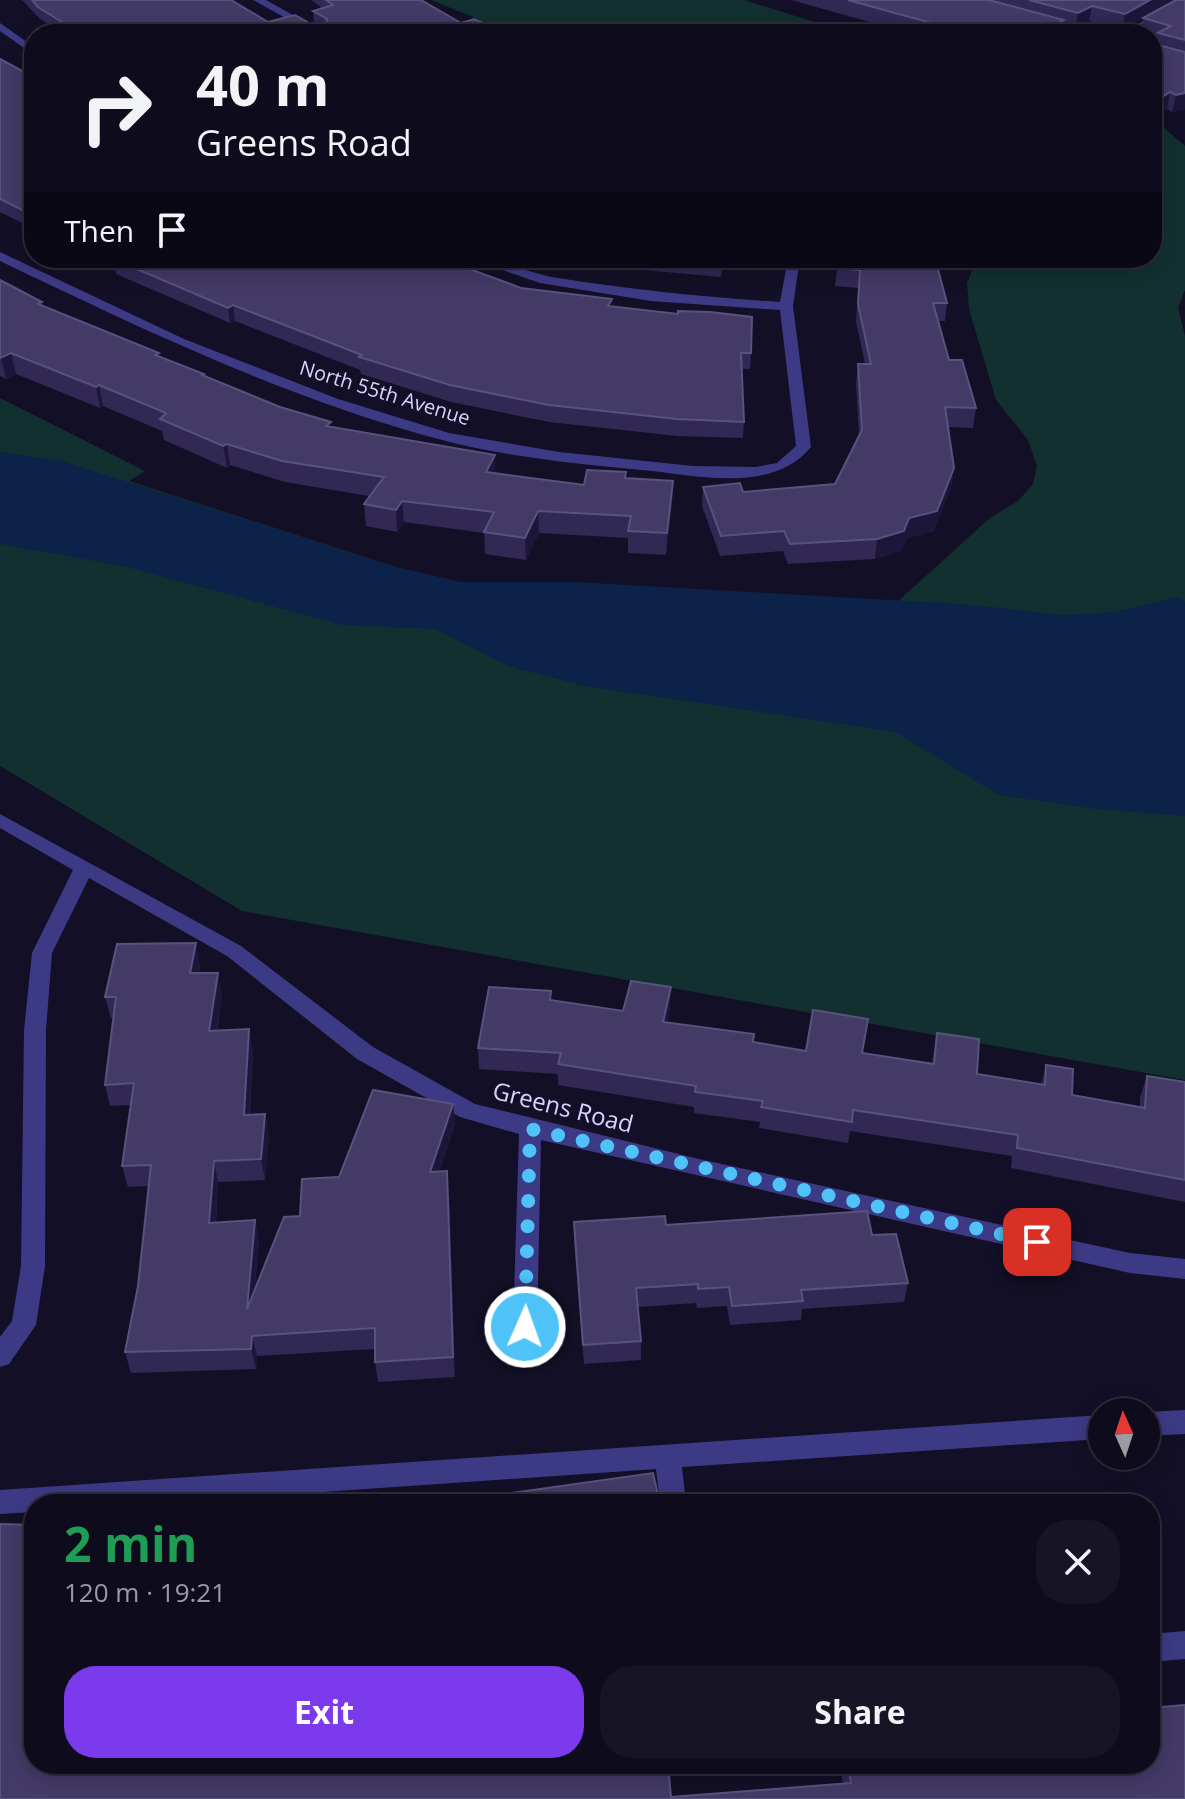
<!DOCTYPE html>
<html lang="en">
<head>
<meta charset="utf-8">
<style>
  body { margin:0; font-family:"Open Sans",sans-serif; background:#171425; color:#f1f3f6; height:100vh; display:flex; flex-direction:column; font-size:30px; white-space:nowrap }
  * { box-sizing:border-box; margin:0 }
  p { font-size:26px; color:#9b9ba3 }
  .icon { flex:none; width:44px; height:44px; fill:none; stroke:currentColor; stroke-width:2; stroke-linecap:round; stroke-linejoin:round }
  .map { position:relative; flex:1; overflow:hidden }
  .side { position:absolute; left:24px; top:1494px; width:1136px; height:280px; display:flex; flex-direction:column; background:#0e0b1c; border-radius:32px; box-shadow:0 4px 20px #0003,0 0 0 2px #2e2b3b }
  .side>* { flex:none }
  .hud { position:absolute; left:24px; top:24px; width:1138px; height:244px; border-radius:32px; box-shadow:0 4px 20px #0003,0 0 0 2px #2e2b3b; background:#0e0b1c; color:#f1f3f6; overflow:hidden }
  .needle { width:52px; rotate:357deg }
  .buttons { position:absolute; left:1088px; top:1398px; display:grid; gap:16px }
  .buttons a { display:grid; place-items:center; width:72px; height:72px; border-radius:50%; background:#0e0b1c; box-shadow:0 4px 20px #0003,0 0 0 2px #2e2b3b; font-size:40px }
  .pin { position:absolute; display:grid; place-items:center; width:68px; height:68px; color:#fff; margin:-34px; border-radius:16px; box-shadow:0 4px 12px #0006 }
  .me { position:absolute; width:88px; margin:-44px; rotate:2deg; stroke-linejoin:round; filter:drop-shadow(0 0 6px #0008) }
  .turn { display:flex; align-items:center; gap:28px; height:168px; padding:0 40px; font-size:36px }
  .turn .icon { width:104px; height:104px; stroke-width:2.5 }
  .turn b { display:block; font-size:56px; line-height:68px }
  .then { display:flex; align-items:center; height:76px; padding:0 40px; background:#0003; gap:16px; font-size:30px }
  .round { display:grid; place-items:center; flex:none; width:84px; height:84px; border-radius:32px; background:#171425 }
  .overview { display:flex; align-items:center; justify-content:space-between; height:136px; padding:0 40px }
  h1 { font-size:48px; font-weight:700; line-height:60px; color:#1e9e55 }
  .button { display:flex; gap:16px; margin-top:auto; padding:16px 40px }
  .button a { flex:1; height:92px; border-radius:32px; background:#7c3aed; color:#fff; font-size:32px; font-weight:700; line-height:92px; text-align:center }
  .button a+a { background:#171425; color:#f1f3f6 }
  .map>svg:first-child { display:block }
  .green { fill:#12302f }
  .water { fill:#0c2248 }
  .lines { fill:none; stroke-linecap:round; stroke-linejoin:round }
  .lane { fill:#3d3a85; fill-rule:evenodd }
  .street { fill:#3d3a85; fill-rule:evenodd }
  .wall { fill:#312854 }
  .shaded-wall { fill:#1d163a }
  .building { fill:#433a66; stroke:#5a527e; stroke-width:2 }
  .route { stroke:#4fc3f7; stroke-width:14; stroke-dasharray:0 25.2 }
  .labels { text-anchor:middle; stroke-width:6; stroke-linejoin:round; paint-order:stroke }
  .far-street-label { font-size:20px; fill:#d9d4ff; stroke:#130f26 }
  .street-label { font-size:24px; fill:#d9d4ff; stroke:#130f26 }
</style>
</head>
<body>
<div class="map">
<svg width="1185" height="1799" viewBox="0 0 1185 1799">
  <rect width="100%" height="100%" fill="#130f26"/>
  <g class="green">
    <polygon points="431,0 744,0 853,34 515,34"/>
    <polygon points="1152,118 1185,146 1185,290 1178,307 1185,336 1185,1080 242,911 0,766 0,398 145,471 129,481 396,567 460,582 574,582 897,602 990,518 1018,501 1033,484 1037,466 1028,440 996,400 969,309 967,283 977,258 1152,258"/>
  </g>
  <polygon class="water" points="0,452 62,461 396,567 460,582 574,582 962,604 1063,615 1114,612 1177,597 1185,601 1185,816 1096,809 999,795 895,732 584,686 508,666 435,629 342,625 123,566 0,544"/>
  <g class="lines">
    <g class="lane">
      <polygon points="1185,1410 1185,1434 1146,1436 1146,1412"/>
      <polygon points="1102,1415 1102,1439 682,1467 686,1504 660,1504 656,1469 151,1504 34,1504 34,1512 0,1514 0,1490"/>
      <polygon points="1185,1631 1185,1659 1150,1662 1150,1634"/>
    </g>
    <g class="street">
      <polygon points="253,0 266,0 327,34 314,34"/>
      <polygon points="1179,0 1185,0 1185,5 1134,34 1121,34"/>
      <polygon points="1039,21 1082,32 1083,34 1066,34 1035,26 1034,24"/>
      <polygon points="0,23 34,47 34,55 0,31"/>
      <path d="M0,252l184,87 154,60 111,34 110,19 134,14 63,1 21,-4 19,-17 -16,-136 -129,-9 -111,-18 -72,-25c31,0 59,15 90,20 75,12 146,19 222,24l8,-44h12l-7,48 18,141c-37,45 -108,30 -159,24 -70,-7 -142,-13 -210,-31 -154,-41 -298,-110 -442,-179z"/>
      <polygon points="0,814 241,946 373,1047 475,1104 699,1159 1130,1253 1185,1259 1185,1279 1130,1273 541,1140 537,1327 534,1335 525,1338 516,1335 513,1327 519,1134 460,1117 357,1059 227,956 89,878 52,953 46,1030 45,1266 36,1325 9,1364 0,1367 0,1337 12,1321 21,1266 24,1030 32,953 73,870 0,828"/>
    </g>
  </g>
  <g class="wall">
    <polygon points="22,0 231,0 268,22 315,24 314,23 313,11 322,8 311,0 421,0 461,23 511,34 64,34 40,19"/>
    <polygon points="791,0 1173,0 1122,30 1089,21 1075,29 1063,26 1062,34 912,34"/>
    <polygon points="1185,0 1185,109 1172,112 1167,109 1152,118 1152,34 1140,34 1143,18"/>
    <polygon points="0,59 34,86 34,229 0,212"/>
    <polygon points="102,258 440,258 521,288 612,306 751,353 750,369 742,369 744,422 743,438 677,436 549,422 451,402 361,374 360,370 235,321 230,323 116,274 114,263"/>
    <polygon points="595,258 727,258 721,277 643,270"/>
    <polygon points="840,258 949,258 946,270 938,270 947,303 945,321 939,321 949,360 976,408 973,428 948,427 954,468 951,488 934,531 907,538 901,551 875,559 788,564 783,551 720,556 702,506 703,487 743,492 835,484 859,436 856,383 858,364 865,364 856,322 858,288 835,286 837,268"/>
    <polygon points="0,280 43,306 204,376 332,427 496,473 584,485 626,472 626,479 673,481 672,503 666,555 628,553 628,538 539,533 526,560 485,554 484,533 404,522 397,532 366,526 364,504 369,496 285,482 230,465 227,468 164,440 162,431 103,406 100,408 16,374 6,379 0,376"/>
    <polygon points="200,964 199,973 222,994 217,1031 253,1050 250,1115 265,1114 269,1135 265,1180 218,1182 216,1223 255,1220 259,1240 255,1288 300,1216 339,1177 453,1104 455,1125 439,1172 449,1192 455,1377 378,1382 375,1362 375,1349 257,1356 256,1369 131,1373 125,1352 138,1286 149,1186 128,1187 122,1166 131,1105 110,1106 105,1085 113,1018 111,1018 105,997"/>
    <polygon points="552,1000 623,1011 670,1008 667,1022 753,1042 806,1051 862,1053 932,1063 937,1033 977,1074 1041,1085 1046,1065 1072,1095 1140,1107 1140,1097 1147,1076 1185,1082 1185,1202 1011,1168 1012,1156 850,1131 848,1143 759,1128 760,1122 694,1113 694,1107 558,1085 558,1074 479,1069 478,1048"/>
    <polygon points="574,1222 872,1235 908,1283 904,1302 802,1309 801,1320 730,1325 727,1306 697,1308 696,1303 638,1307 641,1341 641,1360 584,1364 574,1241"/>
    <polygon points="840,1764 1045,1764 1046,1768 1150,1764 1185,1799 671,1797 843,1783"/>
  </g>
  <g class="shaded-wall">
    <polygon points="1150,0 1173,0 1122,30 1125,14"/>
    <polygon points="1092,6 1089,21 1075,29 1078,13"/>
    <polygon points="1064,20 1062,34 1038,34"/>
    <polygon points="1170,92 1167,109 1152,118 1152,104"/>
    <polygon points="1185,93 1185,109 1172,112 1176,95"/>
    <polygon points="723,258 727,258 721,277 722,262"/>
    <polygon points="233,305 235,321 230,323 228,308"/>
    <polygon points="11,353 16,374 6,379 1,358"/>
    <polygon points="99,385 103,406 100,408 96,387"/>
    <polygon points="227,444 230,465 227,468 223,446"/>
    <polygon points="495,455 496,477 486,472"/>
    <polygon points="954,468 951,488 934,531 907,538 901,551 875,559 877,539 909,518"/>
    <polygon points="673,481 672,503 666,555 667,533"/>
    <polygon points="402,501 404,522 397,532 396,510"/>
    <polygon points="538,511 539,533 526,560 525,538"/>
    <polygon points="196,943 200,964 195,994 190,973"/>
    <polygon points="218,973 222,994 213,1052 209,1031"/>
    <polygon points="671,987 670,1008 662,1043 663,1022"/>
    <polygon points="249,1029 253,1050 248,1136 244,1115"/>
    <polygon points="453,1104 455,1125 432,1193 430,1172"/>
    <polygon points="265,1114 269,1135 265,1180 261,1159"/>
    <polygon points="214,1161 218,1182 214,1244 209,1223"/>
    <polygon points="447,1171 449,1192 455,1377 453,1357"/>
    <polygon points="255,1220 259,1240 251,1329 247,1309"/>
    <polygon points="252,1336 257,1356 256,1369 251,1349"/>
  </g>
  <g class="building">
    <polygon points="32,0 231,0 268,22 295,15 311,24 326,24 327,19 313,11 333,5 326,0 421,0 461,23 474,19 511,34 81,34 38,7"/>
    <polygon points="848,0 989,0 1064,20 1038,34 971,34"/>
    <polygon points="1029,0 1150,0 1125,14 1092,6 1078,13"/>
    <polygon points="1176,0 1185,0 1185,40 1158,33 1171,26 1143,18"/>
    <polygon points="1152,36 1154,44 1185,52 1185,93 1176,95 1170,92 1152,104"/>
    <polygon points="0,59 28,74 25,82 34,86 34,216 0,199"/>
    <polygon points="114,258 440,258 521,288 612,299 608,306 678,314 678,311 710,312 752,317 751,353 741,353 744,422 677,419 549,405 450,385 359,357 362,355 233,305 228,308 113,259"/>
    <polygon points="670,258 723,258 722,262"/>
    <polygon points="840,258 935,258 947,303 933,303 949,360 962,360 976,408 945,407 954,468 937,511 909,518 904,531 877,539 790,544 784,531 721,536 703,487 740,483 743,492 835,484 862,430 858,364 871,364 858,304 860,270 837,268"/>
    <polygon points="0,280 42,302 38,304 159,353 155,355 204,374 202,375 280,407 331,422 326,426 495,455 486,472 584,485 587,470 626,472 625,478 673,481 667,533 628,531 631,516 538,511 525,538 484,532 494,512 402,501 396,510 364,504 384,477 282,461 227,444 223,446 160,419 166,413 99,385 96,387 11,353 0,358"/>
    <polygon points="196,943 190,973 218,973 209,1031 249,1029 244,1115 265,1114 261,1159 214,1161 209,1223 255,1220 247,1309 284,1217 300,1216 302,1179 339,1177 373,1090 453,1104 430,1172 447,1171 453,1357 375,1362 375,1328 252,1336 251,1349 125,1352 138,1286 151,1165 122,1166 134,1083 105,1085 116,997 105,997 117,944"/>
    <polygon points="631,981 671,987 663,1022 754,1034 753,1042 806,1051 813,1010 868,1019 862,1053 934,1064 937,1033 979,1039 977,1074 1045,1085 1046,1065 1073,1069 1072,1095 1145,1108 1147,1076 1185,1082 1185,1180 1017,1148 1018,1135 853,1110 852,1122 761,1107 763,1101 695,1092 696,1086 558,1064 561,1053 478,1048 489,987 551,991 550,1000 623,1011"/>
    <polygon points="867,1211 872,1235 896,1234 908,1283 801,1290 803,1301 732,1306 729,1287 698,1289 698,1284 636,1288 641,1341 583,1345 574,1222 665,1216 666,1225"/>
    <polygon points="653,1473 660,1504 470,1504 470,1499"/>
    <polygon points="381,1495 381,1504 346,1504 347,1498"/>
    <polygon points="0,1524 34,1525 34,1764 668,1764 671,1797 851,1783 848,1764 1045,1764 1046,1768 1114,1764 1150,1764 1150,1708 1185,1705 1185,1799 0,1799"/>
  </g>
  <g class="lines">
    <polyline class="route" points="525,1327 530,1129 1037,1242"/>
  </g>
  <g class="labels">
    <g class="far-street-label">
      <text transform="translate(385 393) rotate(17)" y="7">North 55th Avenue</text>
    </g>
    <g class="street-label">
      <text transform="translate(563 1108) rotate(14)" y="8">Greens Road</text>
    </g>
  </g>
</svg>
<div class="buttons">
<a><svg class="needle" viewBox="-14 -14 28 28"><path d="M0-13l5 13h-10z" fill="#e53935"/><path d="M0 13l5-13h-10z" fill="#9b9ba3"/></svg></a>
</div>
<div class="pin" style="left:1037px;top:1242px;background:#d93025"><svg class="icon" aria-label="arrive" viewBox="0 0 24 24"><path d="M6 21V4h12l-3 4 3 4H6"/></svg></div>
<svg class="me" style="left:525px;top:1327px" viewBox="-20 -20 40 40"><circle r="17" fill="#4fc3f7" stroke="#fff" stroke-width="3"/><path d="M0-11L8 9 0 5-8 9z" fill="#fff"/></svg>
<div class="hud">
<div class="turn"><svg class="icon" aria-label="right" viewBox="0 0 24 24"><path d="M7 20v-9h11M14 6l5 5-5 5"/></svg><div><b>40 m</b>Greens Road</div></div>
<div class="then">Then<svg class="icon" aria-label="arrive" viewBox="0 0 24 24"><path d="M6 21V4h12l-3 4 3 4H6"/></svg></div>
</div>
<section class="side">
<div class="overview"><div><h1>2 min</h1><p>120 m · 19:21</p></div><a class="round"><svg class="icon" aria-label="close" viewBox="0 0 24 24"><path d="M6 6l12 12M18 6L6 18"/></svg></a></div>
<div class="button"><a>Exit</a><a>Share</a></div>
</section>
</div>
</body>
</html>
